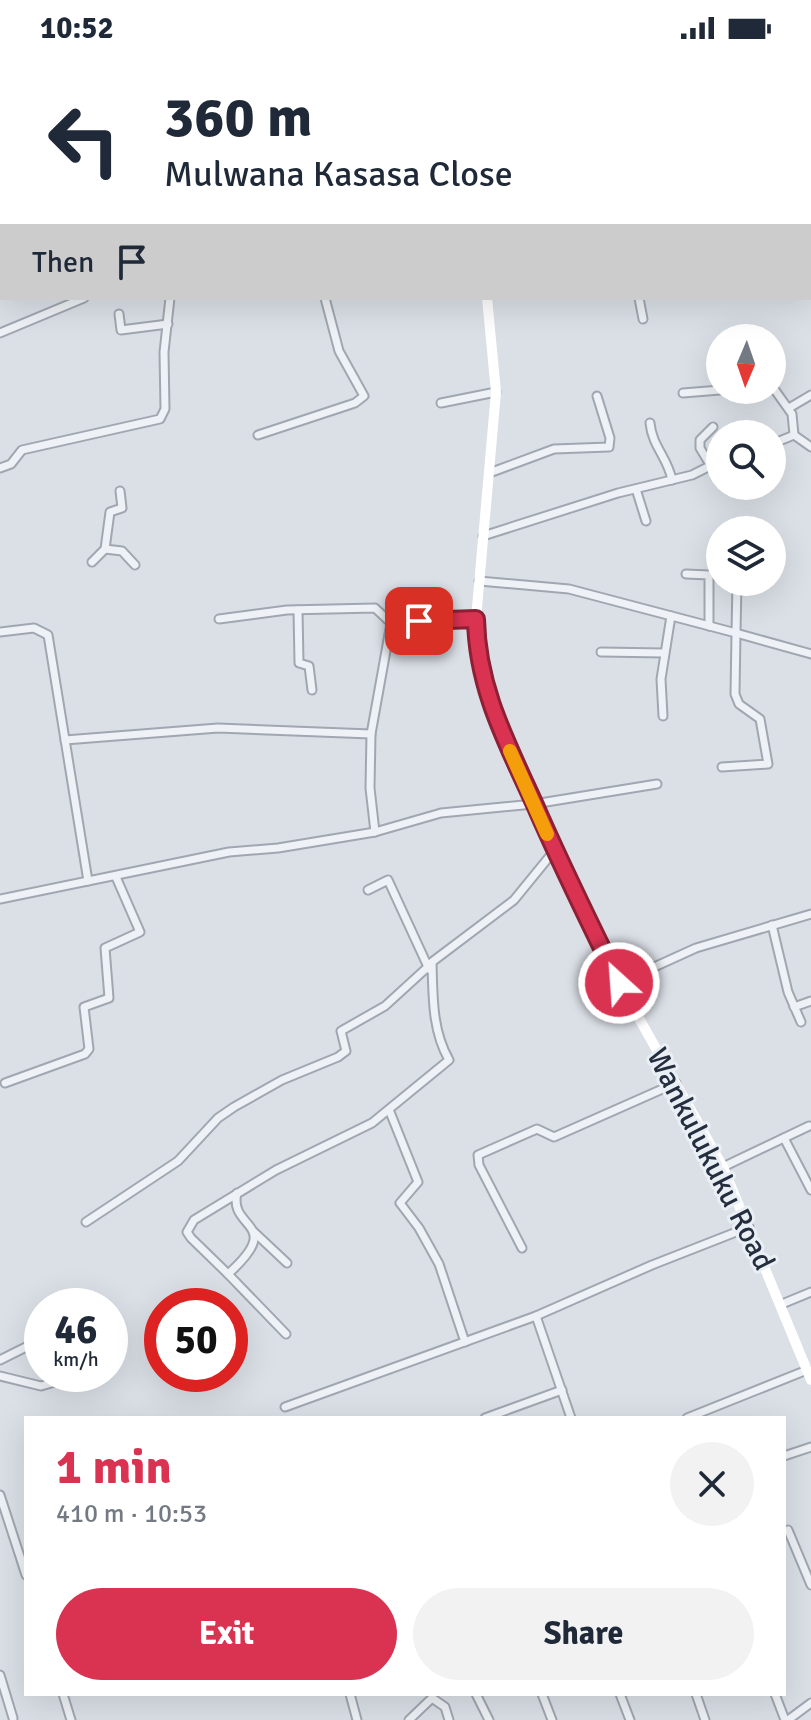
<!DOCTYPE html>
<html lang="en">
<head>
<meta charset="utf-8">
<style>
  body { margin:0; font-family:Signika,sans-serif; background:#f2f2f3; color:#1f2937; height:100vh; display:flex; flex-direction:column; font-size:30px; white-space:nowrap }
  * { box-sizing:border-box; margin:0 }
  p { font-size:26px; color:#747a83 }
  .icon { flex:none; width:44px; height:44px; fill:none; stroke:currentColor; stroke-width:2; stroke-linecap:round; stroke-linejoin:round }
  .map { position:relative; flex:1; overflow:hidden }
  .side { position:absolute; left:24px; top:1360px; width:762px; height:280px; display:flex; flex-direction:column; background:#fff; border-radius:0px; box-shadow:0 8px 32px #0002 }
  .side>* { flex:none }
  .hud { position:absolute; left:0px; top:0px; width:812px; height:244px; box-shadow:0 8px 32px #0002; background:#fff; color:#1f2937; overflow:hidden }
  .needle { width:52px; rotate:182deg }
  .fabs { position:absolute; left:706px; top:268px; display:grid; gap:16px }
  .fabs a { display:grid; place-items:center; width:80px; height:80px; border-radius:50%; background:#fff; box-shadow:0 8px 32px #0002; font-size:40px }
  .speed { position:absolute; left:24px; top:1232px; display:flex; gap:16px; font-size:40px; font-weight:700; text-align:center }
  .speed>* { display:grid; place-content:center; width:104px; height:104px; border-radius:50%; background:#fff; box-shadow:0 8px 32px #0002; line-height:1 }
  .speed small { font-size:20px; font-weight:400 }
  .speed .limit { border:12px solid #d22; background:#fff; color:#111 }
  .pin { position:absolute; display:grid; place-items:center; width:68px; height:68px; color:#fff; margin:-34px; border-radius:16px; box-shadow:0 4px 12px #0006 }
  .me { position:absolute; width:88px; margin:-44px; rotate:334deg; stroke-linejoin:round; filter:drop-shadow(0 0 6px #0008) }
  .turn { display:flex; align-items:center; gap:28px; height:168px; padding:0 32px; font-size:36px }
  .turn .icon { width:104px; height:104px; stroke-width:2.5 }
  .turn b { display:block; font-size:56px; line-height:68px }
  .then { display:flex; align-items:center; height:76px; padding:0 32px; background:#0003; gap:16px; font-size:30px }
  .round { display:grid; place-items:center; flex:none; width:84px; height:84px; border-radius:42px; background:#f2f2f3 }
  .overview { display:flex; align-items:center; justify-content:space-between; height:136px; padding:0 32px }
  h1 { font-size:48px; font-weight:700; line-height:60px; color:#da3251 }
  .primary-button { display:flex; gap:16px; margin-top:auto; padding:16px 32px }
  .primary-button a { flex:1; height:92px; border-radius:48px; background:#da3251; color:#fff; font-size:32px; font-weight:700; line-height:92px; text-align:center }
  .primary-button a+a { background:#f2f2f3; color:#1f2937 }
  .status { display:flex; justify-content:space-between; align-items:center; height:56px; padding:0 40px; background:#fff; direction:ltr }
  .status svg { height:22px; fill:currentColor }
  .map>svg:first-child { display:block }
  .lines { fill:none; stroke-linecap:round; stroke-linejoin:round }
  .minor-casing { stroke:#a0a7b1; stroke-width:11 }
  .minor { stroke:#eef1f5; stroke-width:7 }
  .secondary { stroke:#fff; stroke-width:10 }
  .route-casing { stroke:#8e2035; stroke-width:20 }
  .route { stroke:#da3251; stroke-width:14 }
  .slow { stroke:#f59e0b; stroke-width:14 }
  .labels { text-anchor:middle; stroke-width:6; stroke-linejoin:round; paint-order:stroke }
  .street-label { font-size:30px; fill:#242e3e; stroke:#eaeff5 }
</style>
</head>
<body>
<div class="status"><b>10:52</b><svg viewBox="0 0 49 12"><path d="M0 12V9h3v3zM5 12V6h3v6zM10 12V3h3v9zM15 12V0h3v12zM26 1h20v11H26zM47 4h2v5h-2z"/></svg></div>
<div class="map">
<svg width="811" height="1664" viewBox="0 0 811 1664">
  <rect width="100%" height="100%" fill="#dbe0e7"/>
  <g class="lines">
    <g class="minor-casing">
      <g id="minor">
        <polyline points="263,0 264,2"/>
        <polyline points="166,2 166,0"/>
        <polyline points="616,2 617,0"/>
        <polyline points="751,2 753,0"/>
        <polyline points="0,143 2,144"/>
        <polyline points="810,152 811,152"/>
        <polyline points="810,204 811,205"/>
        <polyline points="639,242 643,263"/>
        <polyline points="119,258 121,274 168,268"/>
        <polyline points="0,277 84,242"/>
        <polyline points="772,330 792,358 794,379"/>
        <polyline points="683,337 720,334"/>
        <polyline points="441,347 496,336"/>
        <polyline points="789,352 811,339"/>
        <path d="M650,367c2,23 18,35 22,57"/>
        <polyline points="258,379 355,347 364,340 339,295 325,242"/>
        <polyline points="772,388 794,379 811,391"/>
        <polyline points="709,407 700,392 700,384 713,371"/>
        <polyline points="0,412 11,408 22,394 160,363 165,353 164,296 170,242"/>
        <polyline points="492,416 554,393 609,391 610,382 597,340"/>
        <polyline points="636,433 646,465"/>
        <polyline points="483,480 618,437 692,419 720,405"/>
        <polyline points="105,493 122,495 135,509"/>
        <polyline points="92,506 105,493 110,456 122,452 120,435"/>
        <polyline points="686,518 709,519 709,570"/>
        <polyline points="479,525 569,533 736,577 735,638 739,648 760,663 768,708 722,711"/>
        <polyline points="737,526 736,577 811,598"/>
        <polyline points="298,554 299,607 309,610 312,634"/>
        <polyline points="219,563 287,554 375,552 391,567"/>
        <polyline points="391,567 476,563"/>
        <polyline points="0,576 34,572 48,579 88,825"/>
        <polyline points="601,596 664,597"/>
        <polyline points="663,660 661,623 671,560"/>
        <polyline points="371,678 370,732 375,776"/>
        <polyline points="65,684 218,672 371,678 391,567"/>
        <polyline points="368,834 388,824 429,913"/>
        <polyline points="0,843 229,796 278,792 375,776 441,757 534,748 657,728"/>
        <polyline points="772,869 788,936 801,966"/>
        <polyline points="619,927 696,892 811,858"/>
        <polyline points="794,951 811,945"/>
        <polyline points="5,1027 85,998 89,993 84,951 109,942 105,892 140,876 116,821"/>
        <polyline points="390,1056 418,1126 400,1147 419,1172 439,1208 465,1286"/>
        <polyline points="784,1082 811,1134"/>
        <polyline points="723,1111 809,1070"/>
        <path d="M237,1137c-9,37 49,29 -9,81l-37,-36 -4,-6 7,-12 82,-50 96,-47 77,-63c-17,-30 -16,-63 -17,-98l82,-62 40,-49"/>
        <polyline points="86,1166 178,1105 218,1062 234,1051 282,1024 338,1001 346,995 341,975 385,950 431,908"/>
        <polyline points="254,1176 287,1207"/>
        <polyline points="522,1192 479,1109 478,1099 537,1073 554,1081 676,1027"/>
        <polyline points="228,1218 286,1278"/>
        <polyline points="782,1248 811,1236"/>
        <polyline points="536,1260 652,1209 749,1171"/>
        <polyline points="0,1304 42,1283"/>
        <polyline points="0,1320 41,1330 69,1322"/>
        <polyline points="285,1351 536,1260 571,1362"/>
        <polyline points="485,1362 562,1334"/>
        <polyline points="687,1362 807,1314"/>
        <polyline points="784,1400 811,1391"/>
        <polyline points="0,1439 26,1519"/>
        <polyline points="788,1474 811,1529"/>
        <polyline points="0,1619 13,1662"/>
        <polyline points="63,1638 71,1664"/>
        <polyline points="350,1638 357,1664"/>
        <polyline points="476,1638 489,1664"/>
        <polyline points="542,1638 552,1664"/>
        <polyline points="620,1638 630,1664"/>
        <polyline points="696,1638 705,1664"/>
        <polyline points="775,1638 785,1664"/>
        <polyline points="409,1664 432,1642 445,1651 449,1664"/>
        <polyline points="788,1664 811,1647"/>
      </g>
    </g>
    <use href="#minor" class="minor"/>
    <g class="secondary">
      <polyline points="415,0 416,2"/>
      <polyline points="487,242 496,336 476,563 477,591 486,640 513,701 619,927 723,1111 811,1324"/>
    </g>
  </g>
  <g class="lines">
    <g class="route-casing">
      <path id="route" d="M419,565l57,-2c1,69 31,124 59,186 26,60 55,119 84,178"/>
    </g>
    <use href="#route" class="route"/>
    <polyline class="slow" points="510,695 547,778"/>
  </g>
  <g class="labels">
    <g class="street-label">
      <text transform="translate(711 1103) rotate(63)" y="10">Wankulukuku Road</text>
    </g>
  </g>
</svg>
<div class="fabs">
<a><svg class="needle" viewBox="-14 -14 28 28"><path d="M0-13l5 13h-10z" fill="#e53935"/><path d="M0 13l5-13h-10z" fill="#747a83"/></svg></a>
<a><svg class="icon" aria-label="search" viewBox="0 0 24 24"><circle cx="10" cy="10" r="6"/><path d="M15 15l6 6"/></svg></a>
<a><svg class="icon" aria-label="layers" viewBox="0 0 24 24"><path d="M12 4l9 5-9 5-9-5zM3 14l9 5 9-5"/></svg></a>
</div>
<div class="speed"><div>46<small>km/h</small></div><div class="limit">50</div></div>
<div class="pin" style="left:419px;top:565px;background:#d93025"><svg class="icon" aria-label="arrive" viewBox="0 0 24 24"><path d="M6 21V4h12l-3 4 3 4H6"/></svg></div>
<svg class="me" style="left:619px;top:927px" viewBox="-20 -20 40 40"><circle r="17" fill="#da3251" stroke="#fff" stroke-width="3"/><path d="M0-11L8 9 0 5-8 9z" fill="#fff"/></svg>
<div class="hud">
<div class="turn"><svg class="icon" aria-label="left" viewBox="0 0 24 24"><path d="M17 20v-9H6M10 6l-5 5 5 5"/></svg><div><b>360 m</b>Mulwana Kasasa Close</div></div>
<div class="then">Then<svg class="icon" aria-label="arrive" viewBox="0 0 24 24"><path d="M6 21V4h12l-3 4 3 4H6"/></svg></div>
</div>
<section class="side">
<div class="overview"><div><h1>1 min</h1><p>410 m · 10:53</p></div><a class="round"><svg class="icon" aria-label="close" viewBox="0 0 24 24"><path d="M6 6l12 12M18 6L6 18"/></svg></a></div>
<div class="primary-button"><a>Exit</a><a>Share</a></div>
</section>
</div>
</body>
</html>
